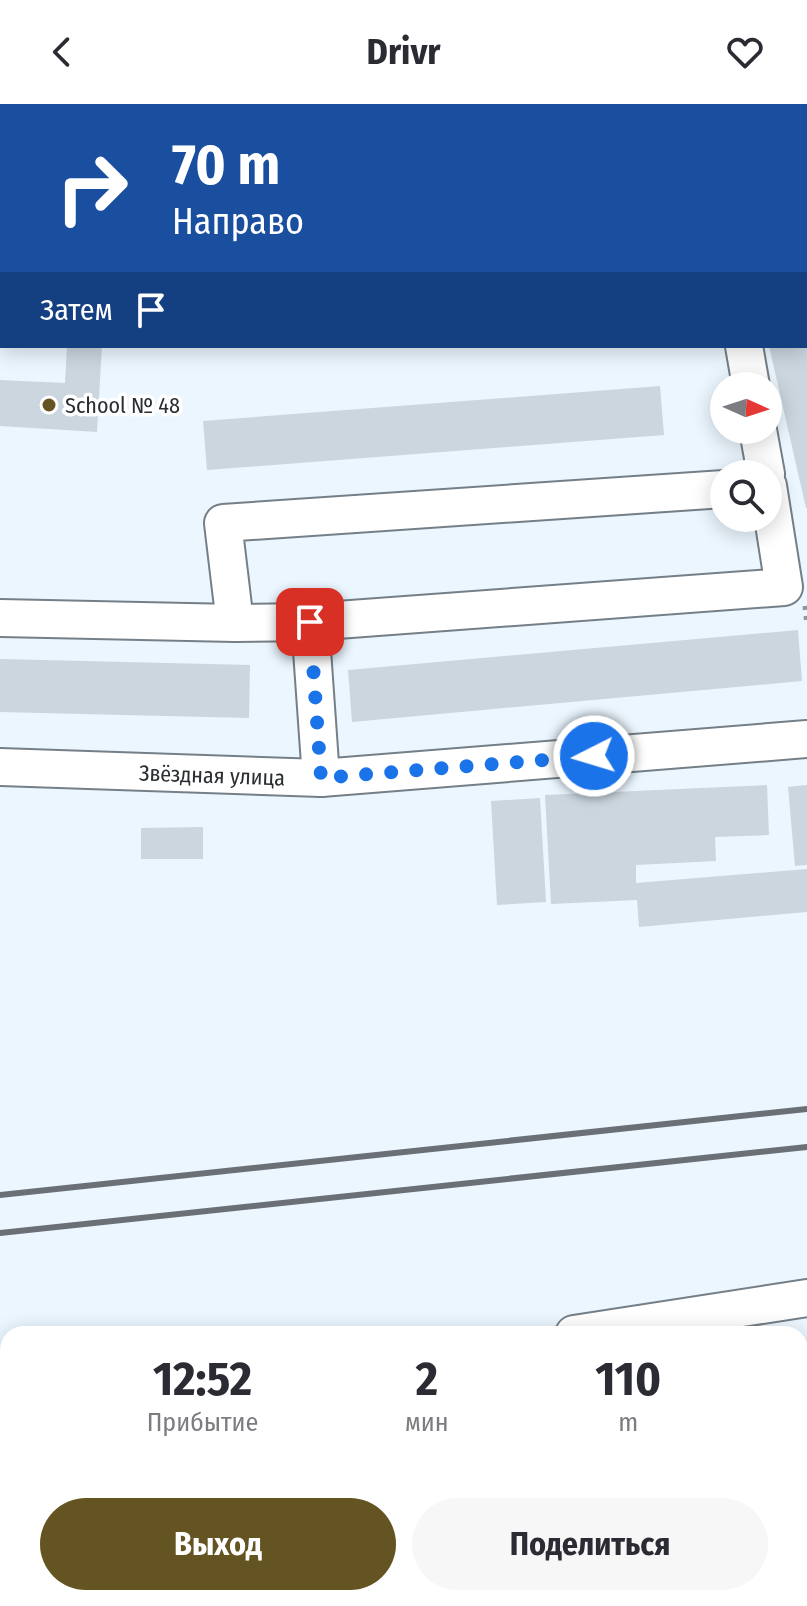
<!DOCTYPE html>
<html lang="ru">
<head>
<meta charset="utf-8">
<style>
  body { margin:0; font-family:"Fira Sans Condensed",sans-serif; background:#f7f7f7; color:#2b2b33; height:100vh; display:flex; flex-direction:column; font-size:30px; white-space:nowrap }
  * { box-sizing:border-box; margin:0 }
  p { font-size:26px; color:#7c7c81 }
  .icon { flex:none; width:44px; height:44px; fill:none; stroke:currentColor; stroke-width:2; stroke-linecap:round; stroke-linejoin:round }
  .map { position:relative; flex:1; overflow:hidden }
  .details { position:absolute; left:0px; top:1222px; width:808px; height:280px; display:flex; flex-direction:column; background:#fff; border-radius:24px 24px 0 0; box-shadow:0 4px 20px #0003 }
  .details>* { flex:none }
  .top-card { position:absolute; left:0px; top:0px; width:808px; height:244px; box-shadow:0 4px 20px #0003; background:#1a4fa0; color:#fff; overflow:hidden }
  .needle { width:52px; rotate:93deg }
  .controls { position:absolute; left:710px; top:268px; display:grid; gap:16px }
  .controls a { display:grid; place-items:center; width:72px; height:72px; border-radius:50%; background:#fff; box-shadow:0 4px 20px #0003; font-size:40px }
  .pin { position:absolute; display:grid; place-items:center; width:68px; height:68px; color:#fff; margin:-34px; border-radius:16px; box-shadow:0 4px 12px #0006 }
  .me { position:absolute; width:88px; margin:-44px; rotate:265deg; stroke-linejoin:round; filter:drop-shadow(0 0 6px #0008) }
  .turn { display:flex; align-items:center; gap:28px; height:168px; padding:0 40px; font-size:36px }
  .turn .icon { width:104px; height:104px; stroke-width:2.5 }
  .turn b { display:block; font-size:56px; line-height:68px }
  .then { display:flex; align-items:center; height:76px; padding:0 40px; background:#0003; gap:16px; font-size:30px }
  .eta { display:flex; justify-content:space-evenly; align-items:center; height:136px; text-align:center }
  .eta b { font-size:48px; font-weight:700; line-height:56px }
  .primary-button { display:flex; gap:16px; margin-top:auto; padding:16px 40px }
  .primary-button a { flex:1; height:92px; border-radius:48px; background:#635421; color:#fff; font-size:32px; font-weight:700; line-height:92px; text-align:center }
  .primary-button a+a { background:#f7f7f7; color:#2b2b33 }
  header { display:flex; justify-content:space-between; align-items:center; height:104px; padding:0 40px; background:#fff; font-size:36px; font-weight:700 }
  .map>svg:first-child { display:block }
  .building { fill:#cbd6df }
  .lines { fill:none; stroke-linecap:round; stroke-linejoin:round }
  .minor-casing { stroke:#757f87; stroke-width:40 }
  .path { stroke:#8e959b; stroke-width:5; stroke-dasharray:4 6; stroke-linecap:butt }
  .minor { stroke:#fff; stroke-width:36 }
  .rail { stroke:#6a7075; stroke-width:6 }
  .route { stroke:#1a73e8; stroke-width:14; stroke-dasharray:0 25.2 }
  .poi-dot { fill:#635421; stroke:#fff; stroke-width:3 }
  .labels { text-anchor:middle; stroke-width:7; stroke-linejoin:round; paint-order:stroke }
  .poi-label { font-size:22px; fill:#2a2e31; stroke:#fff; text-anchor:start }
  .street-label { font-size:22px; fill:#2a2e31; stroke:#fff }
</style>
</head>
<body>
<header><svg class="icon" aria-label="back" viewBox="0 0 24 24"><path d="M15 5l-7 7 7 7"/></svg>Drivr<svg class="icon" aria-label="heart" viewBox="0 0 24 24"><path d="M12 20l-8-8c-3-5 5-10 8-4 3-6 11-1 8 4z"/></svg></header>
<div class="map">
<svg width="807" height="1502" viewBox="0 0 807 1502">
  <rect width="100%" height="100%" fill="#ebf6ff"/>
  <g class="building">
    <polygon points="67,242 102,242 97,328 0,322 0,276 65,279"/>
    <polygon points="769,242 807,242 807,404 806,404"/>
    <polygon points="660,282 664,331 207,366 203,317"/>
    <polygon points="798,526 802,577 352,618 348,566"/>
    <polygon points="0,555 250,561 249,614 0,608"/>
    <polygon points="767,681 769,731 715,733 716,757 636,761 636,779 807,765 807,808 639,823 637,796 551,800 545,691"/>
    <polygon points="807,681 807,761 795,762 788,683"/>
    <polygon points="540,694 546,798 497,801 491,697"/>
    <polygon points="203,723 203,755 141,755 141,724"/>
  </g>
  <g class="lines">
    <g class="minor-casing">
      <g id="minor">
        <polyline points="568,0 622,2"/>
        <polyline points="703,0 703,2"/>
        <polyline points="806,3 807,3"/>
        <polyline points="744,242 751,282"/>
        <polyline points="758,326 766,370"/>
        <polyline points="0,514 235,519 310,518 784,483 768,382"/>
        <polyline points="310,518 321,674"/>
        <polyline points="235,519 223,419 724,385"/>
        <polyline points="0,663 321,674 807,635"/>
        <polyline points="574,1230 807,1194"/>
        <polyline points="0,1299 8,1298"/>
        <polyline points="0,1360 8,1360"/>
        <polyline points="0,1446 8,1446"/>
        <polyline points="240,1494 241,1502"/>
        <polyline points="312,1494 313,1502"/>
        <polyline points="343,1494 344,1502"/>
      </g>
    </g>
    <polyline class="path" points="805,502 807,522"/>
    <use href="#minor" class="minor"/>
    <g class="rail">
      <polyline points="0,1091 807,1005"/>
      <polyline points="0,1129 807,1043"/>
    </g>
  </g>
  <g class="lines">
    <polyline class="route" points="310,518 321,674 594,652"/>
  </g>
  <circle class="poi-dot" cx="49" cy="301" r="8"/>
  <g class="labels">
    <g class="poi-label">
      <text x="65" y="309">School № 48</text>
    </g>
    <g class="street-label">
      <text transform="translate(212 671) rotate(2)" y="8">Звёздная улица</text>
    </g>
  </g>
</svg>
<div class="controls">
<a><svg class="needle" viewBox="-14 -14 28 28"><path d="M0-13l5 13h-10z" fill="#e53935"/><path d="M0 13l5-13h-10z" fill="#7c7c81"/></svg></a>
<a><svg class="icon" aria-label="search" viewBox="0 0 24 24"><circle cx="10" cy="10" r="6"/><path d="M15 15l6 6"/></svg></a>
</div>
<div class="pin" style="left:310px;top:518px;background:#d93025"><svg class="icon" aria-label="arrive" viewBox="0 0 24 24"><path d="M6 21V4h12l-3 4 3 4H6"/></svg></div>
<svg class="me" style="left:594px;top:652px" viewBox="-20 -20 40 40"><circle r="17" fill="#1a73e8" stroke="#fff" stroke-width="3"/><path d="M0-11L8 9 0 5-8 9z" fill="#fff"/></svg>
<div class="top-card">
<div class="turn"><svg class="icon" aria-label="right" viewBox="0 0 24 24"><path d="M7 20v-9h11M14 6l5 5-5 5"/></svg><div><b>70 m</b>Направо</div></div>
<div class="then">Затем<svg class="icon" aria-label="arrive" viewBox="0 0 24 24"><path d="M6 21V4h12l-3 4 3 4H6"/></svg></div>
</div>
<section class="details">
<div class="eta">
<div><b>12:52</b><p>Прибытие</p></div>
<div><b>2</b><p>мин</p></div>
<div><b>110</b><p>m</p></div>
</div>
<div class="primary-button"><a>Выход</a><a>Поделиться</a></div>
</section>
</div>
</body>
</html>
